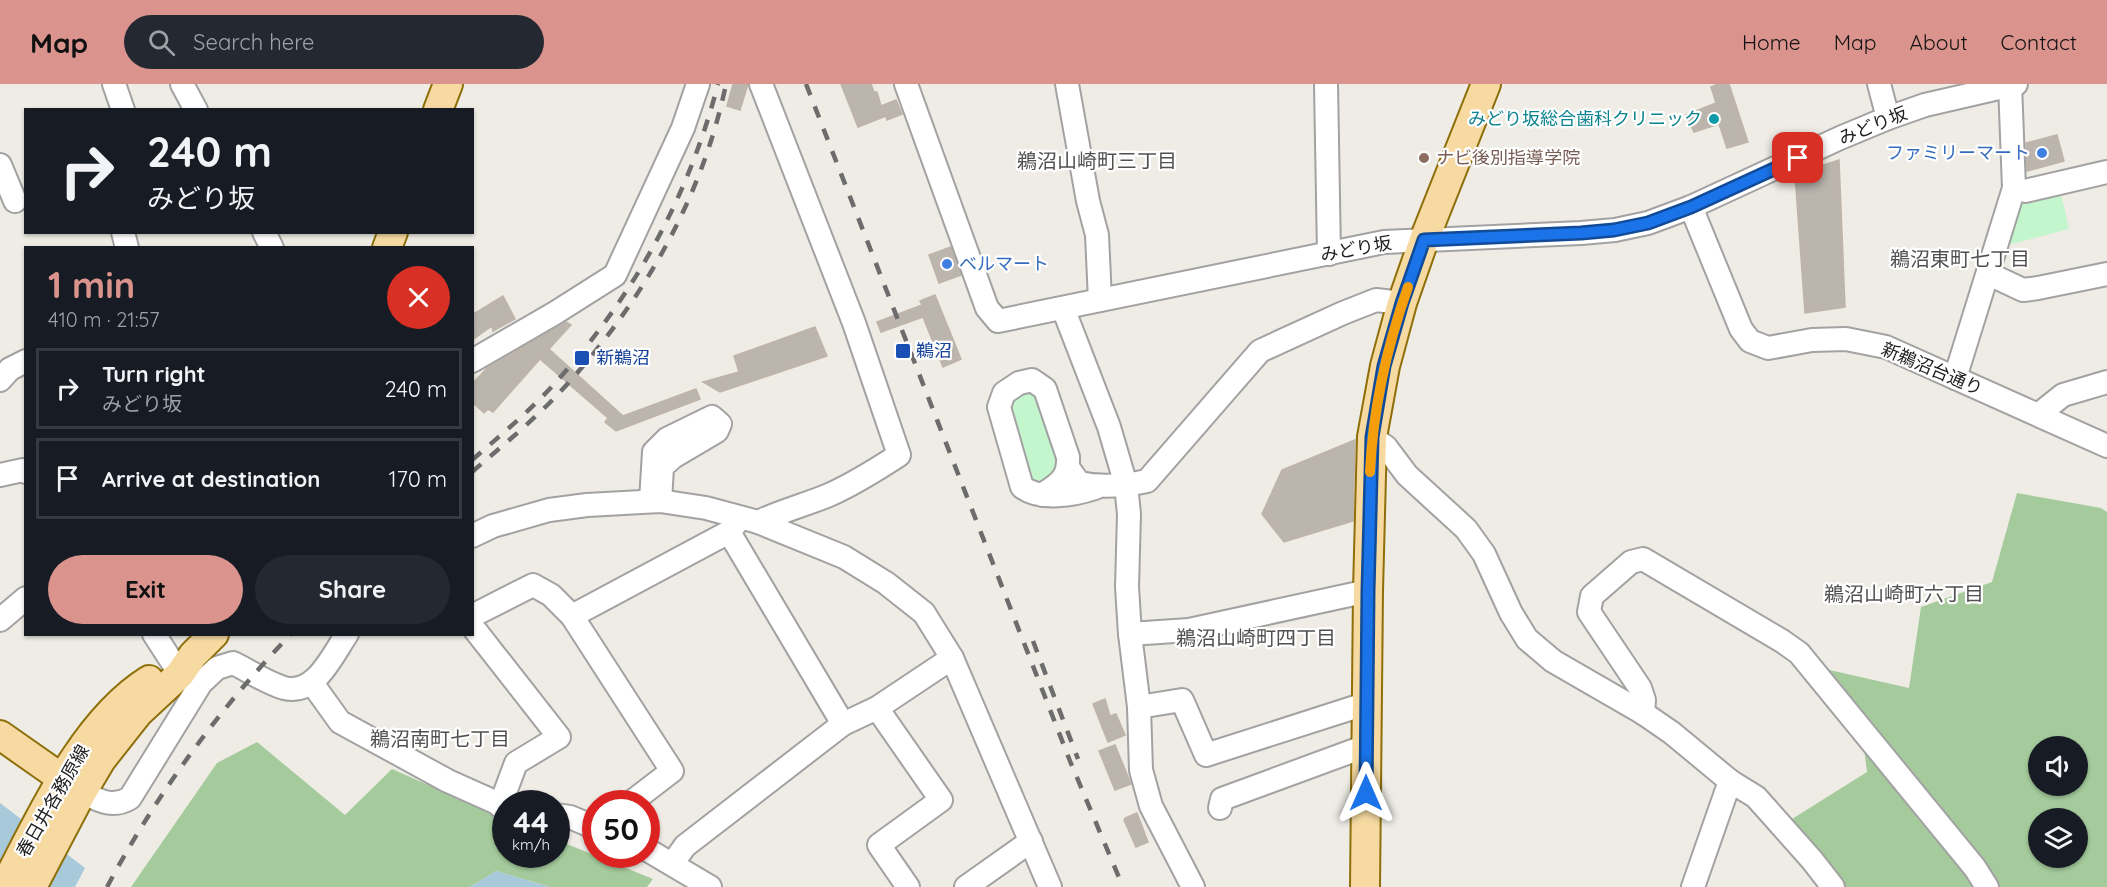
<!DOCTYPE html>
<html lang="en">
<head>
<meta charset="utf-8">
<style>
  body { margin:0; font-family:Quicksand,"Noto Sans JP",sans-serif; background:#242831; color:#f1f3f6; height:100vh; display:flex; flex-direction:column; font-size:22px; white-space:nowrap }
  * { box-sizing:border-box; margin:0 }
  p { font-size:20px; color:#9ea1a6 }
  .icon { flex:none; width:33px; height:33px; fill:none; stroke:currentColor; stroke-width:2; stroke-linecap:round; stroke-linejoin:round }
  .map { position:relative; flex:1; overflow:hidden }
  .panel { position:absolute; left:24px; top:162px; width:450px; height:390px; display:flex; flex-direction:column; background:#171b24; border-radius:0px; box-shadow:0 2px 4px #0004 }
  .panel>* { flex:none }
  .top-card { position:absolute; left:24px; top:24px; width:450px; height:126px; border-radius:0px; box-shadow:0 2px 4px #0004; background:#171b24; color:#f1f3f6; overflow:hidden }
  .buttons { position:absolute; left:2028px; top:652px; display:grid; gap:12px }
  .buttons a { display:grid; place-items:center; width:60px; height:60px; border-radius:50%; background:#171b24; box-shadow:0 2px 4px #0004; font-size:30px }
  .speed { position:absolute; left:492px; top:706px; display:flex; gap:12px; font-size:30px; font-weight:700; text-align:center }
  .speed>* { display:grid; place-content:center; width:78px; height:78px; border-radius:50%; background:#171b24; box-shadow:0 2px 4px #0004; line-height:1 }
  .speed small { font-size:15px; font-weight:400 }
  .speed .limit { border:9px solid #d22; background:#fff; color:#111 }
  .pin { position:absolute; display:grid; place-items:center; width:51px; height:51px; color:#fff; margin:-26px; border-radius:12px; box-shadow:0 3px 9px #0006 }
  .me { position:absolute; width:66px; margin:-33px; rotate:0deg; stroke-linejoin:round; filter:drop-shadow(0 0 4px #0008) }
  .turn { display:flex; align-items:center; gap:21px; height:126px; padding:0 24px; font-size:27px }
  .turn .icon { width:78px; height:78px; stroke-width:2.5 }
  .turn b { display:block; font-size:42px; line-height:51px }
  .round { display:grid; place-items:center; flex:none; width:63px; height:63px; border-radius:32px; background:#242831 }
  .overview { display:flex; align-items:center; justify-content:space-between; height:102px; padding:0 24px }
  h1 { font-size:36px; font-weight:700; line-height:45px; color:#da948d }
  .cta { display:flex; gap:12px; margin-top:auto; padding:12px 24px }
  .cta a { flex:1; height:69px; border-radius:36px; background:#da948d; color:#111; font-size:24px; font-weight:700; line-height:69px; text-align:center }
  .cta a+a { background:#242831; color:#f1f3f6 }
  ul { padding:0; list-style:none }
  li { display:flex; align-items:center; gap:18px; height:81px; margin:0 12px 9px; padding:0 12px; border:3px solid #363941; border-radius:0px }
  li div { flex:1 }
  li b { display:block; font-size:22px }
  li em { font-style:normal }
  header { display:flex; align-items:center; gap:36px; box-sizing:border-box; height:84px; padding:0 30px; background:#da948d; color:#111 }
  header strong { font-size:28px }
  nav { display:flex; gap:33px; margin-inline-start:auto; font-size:21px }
  .search { width:420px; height:54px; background:#242831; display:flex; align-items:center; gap:15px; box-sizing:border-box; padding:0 21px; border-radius:33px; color:#9ea1a6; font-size:22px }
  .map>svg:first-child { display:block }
  .forest { fill:#a5cb9c; fill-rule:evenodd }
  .park { fill:#c4f6cd }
  .water { fill:#a8c9d9 }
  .building { fill:#bbb5ae; stroke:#bfb4a8; stroke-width:1.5 }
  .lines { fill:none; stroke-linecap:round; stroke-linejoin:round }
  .minor-casing { stroke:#a2a2a2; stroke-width:26 }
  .major-casing { stroke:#8e6f0a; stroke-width:32 }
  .minor { stroke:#fff; stroke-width:22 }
  .major { stroke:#f6daa2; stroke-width:28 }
  .rail { stroke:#6c6c6c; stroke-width:4.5; stroke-dasharray:12 12; stroke-linecap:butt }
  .route-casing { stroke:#114b97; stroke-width:15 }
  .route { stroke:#1a73e8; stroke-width:10 }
  .slow { stroke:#f59e0b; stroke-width:10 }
  .culture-dot { fill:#0f9aa8; stroke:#fff; stroke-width:2 }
  .shop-dot { fill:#3f7fe0; stroke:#fff; stroke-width:2 }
  .education-dot { fill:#8d6e63; stroke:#fff; stroke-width:2 }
  .transit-dot { fill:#1a4fb4; stroke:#fff; stroke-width:2 }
  .labels { text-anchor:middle; stroke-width:4.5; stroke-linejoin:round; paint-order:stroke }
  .culture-label { font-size:18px; fill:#0d838f; stroke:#fff; text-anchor:end }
  .street-label { font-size:18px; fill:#1e1e1e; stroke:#fff }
  .shop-label { font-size:18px; fill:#366cbe; stroke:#fff; text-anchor:end }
  .education-label { font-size:18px; fill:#785e54; stroke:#fff; text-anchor:start }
  .transit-label { font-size:18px; fill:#164399; stroke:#fff; text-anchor:start }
  .neighbourhood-label { font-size:20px; fill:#515151; stroke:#fff }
</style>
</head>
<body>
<header>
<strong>Map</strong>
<div class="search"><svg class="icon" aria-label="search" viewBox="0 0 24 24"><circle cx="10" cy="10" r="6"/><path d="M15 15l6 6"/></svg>Search here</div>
<nav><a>Home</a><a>Map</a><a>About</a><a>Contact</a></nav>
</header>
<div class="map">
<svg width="2107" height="803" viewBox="0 0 2107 803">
  <rect width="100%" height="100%" fill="#eeece5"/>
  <g class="forest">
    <path d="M2017,409l84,15 6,4v375h-269l-46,-68 75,-47 -3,-25 -39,-78 84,19 12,-81 71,-25zM2038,663h40v39h-40zM2038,735h40v39h-40z"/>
    <polygon points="257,658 345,731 392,685 505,735 506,771 556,771 557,756 653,795 647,803 550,803 496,787 470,803 131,803 217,679"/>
  </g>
  <g class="park">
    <polygon points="2060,105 2069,145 2004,162 2019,114"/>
    <polygon points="1031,301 1064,374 1059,394 1032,403 1003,323"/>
  </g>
  <g class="water">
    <polygon points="0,719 85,784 75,803 0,803"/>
    <polygon points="496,787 550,803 470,803"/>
  </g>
  <g class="building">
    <polygon points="733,0 748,0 740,26 727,22"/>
    <polygon points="841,0 871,0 874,8 877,8 881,22 896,16 902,30 887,36 886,32 858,43"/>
    <polygon points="1718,0 1729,0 1748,58 1727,64 1719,40 1694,48 1686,31 1716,19 1711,3"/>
    <polygon points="2057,51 2064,77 2027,87 2026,59"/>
    <polygon points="1839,76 1845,223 1805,229 1795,90"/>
    <polygon points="951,163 961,191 939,199 929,171"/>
    <polygon points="935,211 961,275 943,283 923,233 881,248 877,238 922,221 920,217"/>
    <polygon points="503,212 515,235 493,247 492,242 472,256 472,231"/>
    <polygon points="566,238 571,241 549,265 623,332 696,305 700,315 616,347 605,338 608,334 540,275 493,328 488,325 484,329 472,318 472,300 487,284"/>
    <polygon points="815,243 827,272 720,308 703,298 739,288 734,272"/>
    <polygon points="1355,356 1353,437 1284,458 1262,430 1282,386"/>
    <polygon points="1105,615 1110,632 1116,630 1125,651 1108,658 1093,620"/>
    <polygon points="1115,661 1131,700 1115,706 1099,667"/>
    <polygon points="1137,729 1148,758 1136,763 1124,736 1125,734"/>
  </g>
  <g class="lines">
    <g class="minor-casing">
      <g id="minor">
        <polyline points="114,0 123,26"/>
        <polyline points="182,0 196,26"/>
        <polyline points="906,0 987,224 998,237 1384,158 1581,149 1615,146 1648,139 1691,123 1840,54 1888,34 1925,21 2016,0"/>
        <polyline points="1067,0 1088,117 1097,151 1100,216"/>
        <polyline points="1326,0 1329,170"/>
        <polyline points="1879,0 1888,34"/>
        <polyline points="0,81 15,117"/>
        <polyline points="2014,104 2025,107 2107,88"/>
        <polyline points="1691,123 1741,245 1750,257 1768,264 1812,256 1846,255 1886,263 2107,362"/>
        <polyline points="123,148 127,164"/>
        <polyline points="264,148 272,164"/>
        <polyline points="1989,190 2023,206 2038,204 2107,190"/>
        <polyline points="1063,224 1109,343 1126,401 1129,430 1127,503 1130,550 1139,623 1141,686 1151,722 1193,803"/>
        <polyline points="472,277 555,229 615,191 683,44 698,0"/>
        <polyline points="1955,294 2014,104 2010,0"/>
        <polyline points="0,296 10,285 26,277"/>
        <polyline points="2039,330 2063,311 2107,298"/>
        <polyline points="1372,353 1386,363 1407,391 1466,445 1484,470 1511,529 1527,555 1553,577 1643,629 1672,649 1730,697 1756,713 1812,776 1833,803"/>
        <path d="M1069,385l10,14c23,5 45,3 68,-2l113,-130 83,-38 33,-13 26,3"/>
        <polyline points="0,391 23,386 26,388"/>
        <path d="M1042,411c16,-11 27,-16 26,-38l-23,-68 -13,-9 -13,3 -15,10 -5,14 23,80c19,14 52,8 73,1"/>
        <polyline points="651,417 654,368 667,355 712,333 720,340 717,347 673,373 662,383 660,417"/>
        <path d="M758,438c23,-11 47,-17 71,-27 25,-11 47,-25 70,-40l-45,-132 -93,-239"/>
        <polyline points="472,452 493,442 549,426 587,421 660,417 706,424 758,438 844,473 886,499 924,529 952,574 1050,803"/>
        <polyline points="472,532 533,501 551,511 572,532 672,687 629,720"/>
        <polyline points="572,532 729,448 738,437"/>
        <polyline points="0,536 26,514"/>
        <polyline points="472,542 559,653 516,679 500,722"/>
        <polyline points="154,550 174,581"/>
        <polyline points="1130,550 1189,546 1368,507"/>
        <polyline points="312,599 340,638 448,697 506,723"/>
        <polyline points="1139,623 1182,616 1206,671 1368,619"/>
        <polyline points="877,624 941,716 879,761 908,803"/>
        <polyline points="1643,629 1644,616 1640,604 1589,528 1592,512 1631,478 1643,475 1782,557 1799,569 1975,784 1987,803"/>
        <polyline points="843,640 877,624 952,574"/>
        <path d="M82,708c16,8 30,17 48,6l71,-115 16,-15 16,-5c17,8 33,20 51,25 31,8 48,-32 63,-54"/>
        <polyline points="1220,724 1222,715 1366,662"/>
        <polyline points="556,731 570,733 596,744"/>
        <polyline points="646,765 710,803"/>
        <polyline points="673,779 685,762 843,640 729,448"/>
        <polyline points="966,803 1031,757"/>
        <polyline points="1693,803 1730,697"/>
      </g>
    </g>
    <g class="major-casing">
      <g id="major">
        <polyline points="438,26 448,0"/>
        <polyline points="387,164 393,148"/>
        <polyline points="0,651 77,705"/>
        <path d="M4,803c36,-68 78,-165 145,-207"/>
        <polyline points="32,803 82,708 101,676 138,629 180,590 193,571 214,550"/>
        <polyline points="1365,803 1368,507 1372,353 1385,282 1402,219 1424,156 1486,0"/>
      </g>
    </g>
    <use href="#minor" class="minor"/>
    <use href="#major" class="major"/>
    <g class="rail">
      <polyline points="806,0 1070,677 1123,803"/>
      <path d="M472,376c29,-25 59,-50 84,-78 78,-86 133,-186 162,-298"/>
      <path d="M472,388c30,-26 61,-51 88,-80 80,-86 142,-192 166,-308"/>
      <polyline points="1033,557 1078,675"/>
      <path d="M107,803c49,-92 112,-178 184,-253"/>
    </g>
  </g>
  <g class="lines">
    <g class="route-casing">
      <polyline id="route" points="1366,709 1368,507 1372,353 1384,282 1402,219 1424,156 1581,149 1614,146 1648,139 1691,123 1798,74"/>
    </g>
    <use href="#route" class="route"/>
    <path class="slow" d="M1370,388c3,-63 17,-126 38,-185"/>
  </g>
  <circle class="culture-dot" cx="1714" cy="35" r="6"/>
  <g class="shop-dot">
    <circle cx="2042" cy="69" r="6"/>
    <circle cx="947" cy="180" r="6"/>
  </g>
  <circle class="education-dot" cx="1424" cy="74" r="6"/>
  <g class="transit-dot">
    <rect x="895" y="259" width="16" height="16" rx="3"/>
    <rect x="574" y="266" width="16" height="16" rx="3"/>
  </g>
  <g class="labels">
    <g class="culture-label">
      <text x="1702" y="41">みどり坂総合歯科クリニック</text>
    </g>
    <g class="street-label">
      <text transform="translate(1873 42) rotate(-22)" y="6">みどり坂</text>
      <text transform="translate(1356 165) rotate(-10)" y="6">みどり坂</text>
      <text transform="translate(1932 285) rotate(23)" y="6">新鵜沼台通り</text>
      <text transform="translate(53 717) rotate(-60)" y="6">春日井各務原線</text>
    </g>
    <g class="shop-label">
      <text x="2030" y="75">ファミリーマート</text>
      <text x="959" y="186" text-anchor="start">ベルマート</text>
    </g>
    <g class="education-label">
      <text x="1436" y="80">ナビ後別指導学院</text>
    </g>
    <g class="transit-label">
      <text x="916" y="273">鵜沼</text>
      <text x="596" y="280">新鵜沼</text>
    </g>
    <g class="neighbourhood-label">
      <text x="1097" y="84">鵜沼山崎町三丁目</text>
      <text x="1960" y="182">鵜沼東町七丁目</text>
      <text x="1904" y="517">鵜沼山崎町六丁目</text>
      <text x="1256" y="561">鵜沼山崎町四丁目</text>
      <text x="440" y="662">鵜沼南町七丁目</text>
    </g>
  </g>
</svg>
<div class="buttons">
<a><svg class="icon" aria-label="sound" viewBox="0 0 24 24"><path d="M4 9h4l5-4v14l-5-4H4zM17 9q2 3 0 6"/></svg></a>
<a><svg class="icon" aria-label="layers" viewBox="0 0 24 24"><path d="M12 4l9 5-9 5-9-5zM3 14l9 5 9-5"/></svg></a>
</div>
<div class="speed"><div>44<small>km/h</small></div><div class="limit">50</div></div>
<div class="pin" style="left:1798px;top:74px;background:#d93025"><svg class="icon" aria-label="arrive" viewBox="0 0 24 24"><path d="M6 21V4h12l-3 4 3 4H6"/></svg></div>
<svg class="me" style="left:1366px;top:709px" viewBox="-20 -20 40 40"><path d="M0-17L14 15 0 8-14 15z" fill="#1a73e8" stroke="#fff" stroke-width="4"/></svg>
<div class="top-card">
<div class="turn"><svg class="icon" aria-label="right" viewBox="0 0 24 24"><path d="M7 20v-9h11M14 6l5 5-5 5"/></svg><div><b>240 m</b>みどり坂</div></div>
</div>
<section class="panel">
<div class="overview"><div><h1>1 min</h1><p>410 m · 21:57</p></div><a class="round" style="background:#d93025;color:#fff"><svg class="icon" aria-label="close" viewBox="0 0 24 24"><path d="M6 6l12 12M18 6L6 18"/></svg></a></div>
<ul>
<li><svg class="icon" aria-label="right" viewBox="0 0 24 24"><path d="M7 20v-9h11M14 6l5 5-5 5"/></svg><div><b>Turn right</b><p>みどり坂</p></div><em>240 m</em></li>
<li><svg class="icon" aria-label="arrive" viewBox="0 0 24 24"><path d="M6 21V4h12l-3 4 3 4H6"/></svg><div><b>Arrive at destination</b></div><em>170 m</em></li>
</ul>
<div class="cta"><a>Exit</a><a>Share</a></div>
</section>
</div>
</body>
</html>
